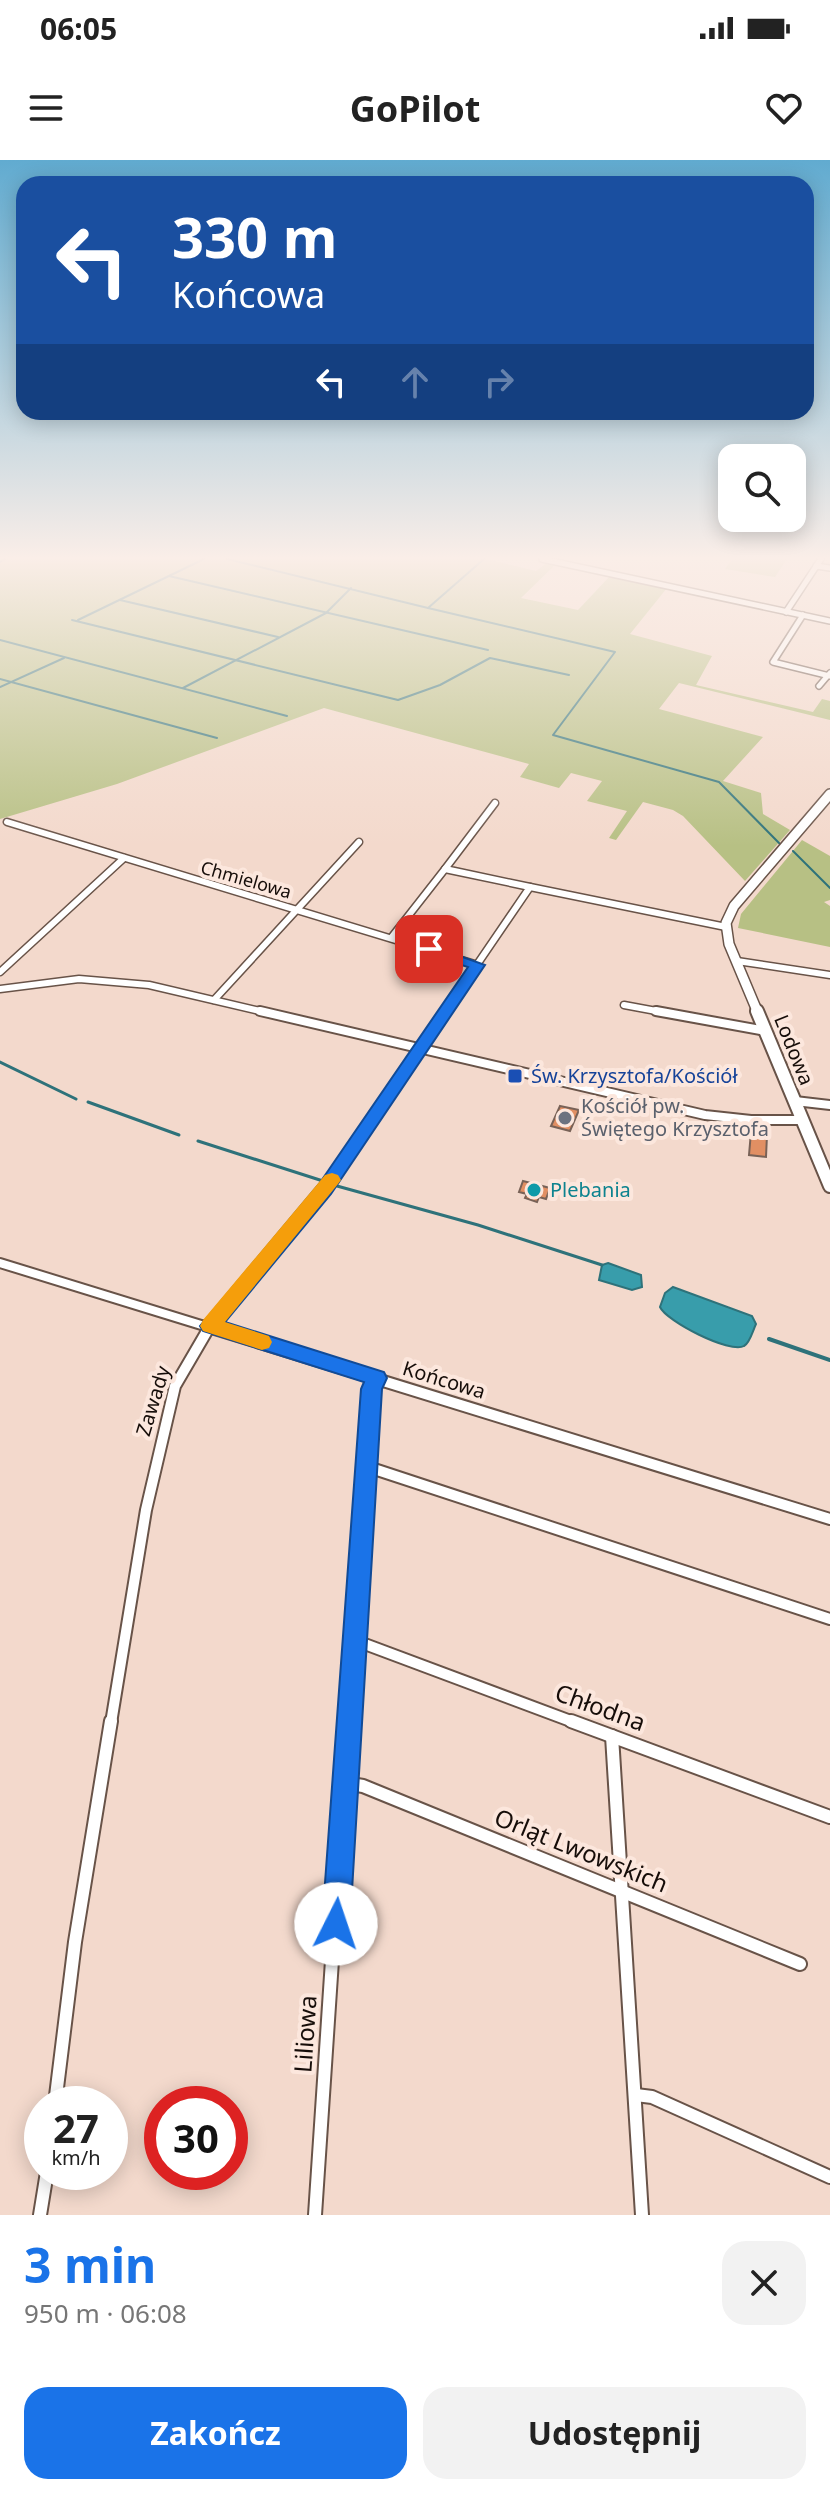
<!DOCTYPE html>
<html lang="pl">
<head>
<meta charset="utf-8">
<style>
  body { margin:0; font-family:"Noto Sans",sans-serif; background:#f2f2f2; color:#222; height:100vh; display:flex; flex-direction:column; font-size:30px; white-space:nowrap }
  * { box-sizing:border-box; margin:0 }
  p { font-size:26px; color:#767676 }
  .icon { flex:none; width:44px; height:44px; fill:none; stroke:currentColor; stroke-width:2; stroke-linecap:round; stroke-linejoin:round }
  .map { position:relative; height:2055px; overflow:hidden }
  .drawer { display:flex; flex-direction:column; background:#fff; flex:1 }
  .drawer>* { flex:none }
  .hud { position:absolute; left:16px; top:16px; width:798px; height:244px; border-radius:24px; box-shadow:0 4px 20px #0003; background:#1a4fa0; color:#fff; overflow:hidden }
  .fabs { position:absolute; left:718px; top:284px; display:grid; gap:16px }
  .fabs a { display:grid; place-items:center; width:88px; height:88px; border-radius:16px; background:#fff; box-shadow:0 4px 20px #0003; font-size:40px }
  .speed { position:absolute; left:24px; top:1926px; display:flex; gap:16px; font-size:40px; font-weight:700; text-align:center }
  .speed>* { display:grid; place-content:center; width:104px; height:104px; border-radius:50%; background:#fff; box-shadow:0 4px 20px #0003; line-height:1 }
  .speed small { font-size:20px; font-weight:400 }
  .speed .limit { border:12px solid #d22; background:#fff; color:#111 }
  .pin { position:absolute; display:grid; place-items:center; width:68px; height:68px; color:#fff; margin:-34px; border-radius:16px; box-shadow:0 4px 12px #0006 }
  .me { position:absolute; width:88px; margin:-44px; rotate:4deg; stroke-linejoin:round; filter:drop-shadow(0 0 6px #0008) }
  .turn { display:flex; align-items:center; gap:28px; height:168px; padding:0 24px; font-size:36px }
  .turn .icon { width:104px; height:104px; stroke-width:2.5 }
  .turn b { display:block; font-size:56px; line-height:68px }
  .lanes { display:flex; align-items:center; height:76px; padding:0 24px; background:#0003; justify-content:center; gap:40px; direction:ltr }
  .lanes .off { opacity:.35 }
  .round { display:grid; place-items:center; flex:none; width:84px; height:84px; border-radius:24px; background:#f2f2f2 }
  .overview { display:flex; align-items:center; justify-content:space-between; height:136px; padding:0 24px }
  h1 { font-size:48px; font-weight:700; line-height:60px; color:#1a73e8 }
  .cta { display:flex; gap:16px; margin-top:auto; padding:16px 24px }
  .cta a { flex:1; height:92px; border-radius:24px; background:#1a73e8; color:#fff; font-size:32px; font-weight:700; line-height:92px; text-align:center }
  .cta a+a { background:#f2f2f2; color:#222 }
  .status { display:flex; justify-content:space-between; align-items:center; height:56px; padding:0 40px; background:#fff; direction:ltr }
  .status svg { height:22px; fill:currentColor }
  header { display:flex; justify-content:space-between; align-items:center; height:104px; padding:0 24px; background:#fff; font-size:36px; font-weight:700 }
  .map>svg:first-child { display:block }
  .green { fill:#b7c084 }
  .water { fill:#389dab; stroke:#2e727a; stroke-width:2 }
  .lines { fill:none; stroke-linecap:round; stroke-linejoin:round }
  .stream-far2 { stroke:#2e727a; stroke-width:2 }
  .stream-far1 { stroke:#2e727a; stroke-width:3 }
  .stream { stroke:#2e727a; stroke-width:4 }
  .building { fill:#e18f63; stroke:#786257; stroke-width:2 }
  .street-far4-casing { stroke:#685348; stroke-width:8 }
  .street-far3-casing { stroke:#685348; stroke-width:9 }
  .street-far2-casing { stroke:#685348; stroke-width:12 }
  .street-far1-casing { stroke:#685348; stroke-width:14 }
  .street-casing { stroke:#685348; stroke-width:16 }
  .secondary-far1-casing { stroke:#685348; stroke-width:12 }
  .secondary-casing { stroke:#685348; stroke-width:16 }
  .street-far4 { stroke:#fff; stroke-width:5 }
  .street-far3 { stroke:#fff; stroke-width:6 }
  .street-far2 { stroke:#fff; stroke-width:8 }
  .street-far1 { stroke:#fff; stroke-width:10 }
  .street { stroke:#fff; stroke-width:12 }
  .secondary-far1 { stroke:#fff; stroke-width:9 }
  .secondary { stroke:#fff; stroke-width:12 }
  .route { fill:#1a73e8; stroke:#114b97; stroke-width:2 }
  .slow { fill:#f59e0b }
  .transit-dot { fill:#1a4fb4; stroke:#fce7dd; stroke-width:3 }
  .worship-dot { fill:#6b7280; stroke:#fce7dd; stroke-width:3 }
  .culture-dot { fill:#0f9aa8; stroke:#fce7dd; stroke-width:3 }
  .labels { text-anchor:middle; stroke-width:8; stroke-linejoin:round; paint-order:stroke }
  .far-street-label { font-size:18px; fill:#160d09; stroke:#fce7dd }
  .street-label { font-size:20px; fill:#160d09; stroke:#fce7dd }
  .transit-label { font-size:20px; fill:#164399; stroke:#fce7dd; text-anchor:start }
  .worship-label { font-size:20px; fill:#5b616d; stroke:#fce7dd; text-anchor:start }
  .culture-label { font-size:20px; fill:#0d838f; stroke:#fce7dd; text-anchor:start }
  .near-street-label { font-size:24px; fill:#160d09; stroke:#fce7dd }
</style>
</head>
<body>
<div class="status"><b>06:05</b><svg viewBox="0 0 49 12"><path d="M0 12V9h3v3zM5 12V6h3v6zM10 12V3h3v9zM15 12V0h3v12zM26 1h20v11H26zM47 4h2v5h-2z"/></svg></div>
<header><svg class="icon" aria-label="menu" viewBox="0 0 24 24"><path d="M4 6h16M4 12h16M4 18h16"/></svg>GoPilot<svg class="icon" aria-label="heart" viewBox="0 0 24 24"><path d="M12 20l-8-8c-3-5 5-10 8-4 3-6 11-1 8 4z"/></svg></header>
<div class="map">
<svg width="830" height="2055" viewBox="0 0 830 2055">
  <rect width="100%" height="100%" fill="#f3d9cc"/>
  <g class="green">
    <polygon points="0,399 487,399 536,411 548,402 557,403 521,438 578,450 610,416 667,428 630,474 712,496 696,525 813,552 822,539 830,541 830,560 679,523 659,549 763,577 723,621 761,633 763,654 790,670 745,721 683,656 673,650 643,642 616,680 609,678 627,651 587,641 602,621 571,613 559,628 520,617 529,604 324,548 117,624 0,659"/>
    <polygon points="732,399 787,399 775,417 725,409"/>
    <polygon points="802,680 830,696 830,740 824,742 830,746 830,787 738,768 741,754"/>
  </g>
  <g class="water">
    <polygon points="608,1103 641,1115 642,1127 632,1130 599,1120 602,1105"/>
    <path d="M673,1127l79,29 4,8c-3,6 -6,19 -12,22 -14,8 -78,-25 -84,-39l5,-14z"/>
  </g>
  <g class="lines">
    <g class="stream-far2">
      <polyline points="227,399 428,448"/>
      <polyline points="484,399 428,448 615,492 553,575 719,622 780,684"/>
      <polyline points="0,402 5,399"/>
      <polyline points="169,416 488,490"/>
      <polyline points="120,440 278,477"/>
      <polyline points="72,460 398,540 440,525 490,498 569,515"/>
      <polyline points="78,460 204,399"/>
      <polyline points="0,480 287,556"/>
      <polyline points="0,519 217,578"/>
      <polyline points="0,527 64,498"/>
      <polyline points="183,528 326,453 351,428"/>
      <polyline points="793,691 830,728"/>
    </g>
    <g class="stream-far1">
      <polyline points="0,902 76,939"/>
      <polyline points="88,942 179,975"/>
      <polyline points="198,981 323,1021"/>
      <polyline points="337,1026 478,1065 602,1105"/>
    </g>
    <polyline class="stream" points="769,1179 830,1200"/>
  </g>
  <g class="building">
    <polygon points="560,946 579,950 570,971 551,966"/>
    <polygon points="751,972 767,975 766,997 749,995"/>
    <polygon points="523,1021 550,1028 546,1039 539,1037 537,1042 525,1038 527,1034 519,1032"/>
  </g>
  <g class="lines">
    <g class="street-far4-casing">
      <g id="street-far4">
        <polyline points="542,399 830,461"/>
        <polyline points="816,406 830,408"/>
        <polyline points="786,452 821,399"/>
        <polyline points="803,455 773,502 830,516"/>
        <polyline points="819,526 830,513"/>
      </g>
    </g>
    <g class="street-far3-casing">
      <g id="street-far3">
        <polyline points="7,662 478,805"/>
        <polyline points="530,727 726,767"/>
        <polyline points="391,778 445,709"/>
        <polyline points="737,801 830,815"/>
        <polyline points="0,812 124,698"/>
        <polyline points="0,829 79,819 149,825 268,853"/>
        <polyline points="214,840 359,682"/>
        <polyline points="624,845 667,853"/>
        <polyline points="444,853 530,727 445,709 495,643"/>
      </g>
    </g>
    <g class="street-far2-casing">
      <g id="street-far2">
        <polyline points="260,851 705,955 751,960 802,960"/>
        <polyline points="656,851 766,871"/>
        <polyline points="795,941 830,945"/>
        <polyline points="0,1103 211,1168"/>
        <polyline points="209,1168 330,1021 446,851"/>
      </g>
    </g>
    <g class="street-far1-casing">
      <g id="street-far1">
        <polyline points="205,1166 830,1359"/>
        <polyline points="365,1306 830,1459"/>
        <polyline points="354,1480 576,1563"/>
        <polyline points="111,1563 146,1350 175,1226 210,1166"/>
        <polyline points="348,1563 371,1229 377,1218"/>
      </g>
    </g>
    <g class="street-casing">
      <g id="street">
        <polyline points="571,1561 830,1657"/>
        <polyline points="612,1576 642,2055"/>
        <polyline points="345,1623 363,1626 800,1804"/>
        <polyline points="636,1935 652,1937 830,2017"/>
        <polyline points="55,1944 75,1782 111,1561"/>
        <polyline points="40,2055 47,2012"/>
        <polyline points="315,2055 348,1561"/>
      </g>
    </g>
    <g class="secondary-far1-casing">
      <polyline id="secondary-far1" points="758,853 729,784 726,763 734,746 830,634"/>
    </g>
    <g class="secondary-casing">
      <polyline id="secondary" points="757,851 830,1026"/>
    </g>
    <use href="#street-far4" class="street-far4"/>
    <use href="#street-far3" class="street-far3"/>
    <use href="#street-far2" class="street-far2"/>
    <use href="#street-far1" class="street-far1"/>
    <use href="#street" class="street"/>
    <use href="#secondary-far1" class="secondary-far1"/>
    <use href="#secondary" class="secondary"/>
  </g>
  <linearGradient id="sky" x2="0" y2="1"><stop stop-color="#61abd0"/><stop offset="0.58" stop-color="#faeee8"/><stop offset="1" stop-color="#faeee8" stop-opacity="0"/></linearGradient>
  <rect width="830" height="686" fill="url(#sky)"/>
  <polygon class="route" points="429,785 485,805 331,1034 225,1162 384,1212 387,1218 382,1229 350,1764 346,1773 336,1777 326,1773 322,1764 361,1229 364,1222 203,1171 200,1166 319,1024 468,807 423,793 421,789"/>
  <polygon class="slow" points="332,1013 338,1015 341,1020 338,1024 225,1162 269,1176 272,1182 269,1188 262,1190 203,1171 200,1166 203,1160 325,1015"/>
  <rect class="transit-dot" x="507" y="908" width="16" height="16" rx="4"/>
  <circle class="worship-dot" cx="565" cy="958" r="8"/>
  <circle class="culture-dot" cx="534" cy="1030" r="8"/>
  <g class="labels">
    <g class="far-street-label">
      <text transform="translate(246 720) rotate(16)" y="6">Chmielowa</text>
    </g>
    <g class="street-label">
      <text transform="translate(794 890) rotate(68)" y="7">Lodowa</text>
      <text transform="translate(444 1220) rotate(17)" y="7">Końcowa</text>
      <text transform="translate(153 1241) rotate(-73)" y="7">Zawady</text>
    </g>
    <g class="transit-label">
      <text x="531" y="923">Św. Krzysztofa/Kościół</text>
    </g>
    <g class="worship-label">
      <text x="581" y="953">Kościół pw.<tspan x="581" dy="23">Świętego Krzysztofa</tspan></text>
    </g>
    <g class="culture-label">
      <text x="550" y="1037">Plebania</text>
    </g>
    <g class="near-street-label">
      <text transform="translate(600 1548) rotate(20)" y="8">Chłodna</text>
      <text transform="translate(581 1691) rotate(22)" y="8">Orląt Lwowskich</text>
      <text transform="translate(306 1874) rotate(-86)" y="8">Liliowa</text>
    </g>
  </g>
</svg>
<div class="fabs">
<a><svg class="icon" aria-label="search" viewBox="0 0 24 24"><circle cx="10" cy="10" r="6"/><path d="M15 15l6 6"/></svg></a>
</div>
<div class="speed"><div>27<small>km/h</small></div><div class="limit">30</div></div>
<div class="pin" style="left:429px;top:789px;background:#d93025"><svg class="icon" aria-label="arrive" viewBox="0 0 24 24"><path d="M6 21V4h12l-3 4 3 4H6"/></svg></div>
<svg class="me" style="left:336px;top:1764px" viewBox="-20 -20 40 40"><circle r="19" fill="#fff"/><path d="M0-13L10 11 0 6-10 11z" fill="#1a73e8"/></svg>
<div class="hud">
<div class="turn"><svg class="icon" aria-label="left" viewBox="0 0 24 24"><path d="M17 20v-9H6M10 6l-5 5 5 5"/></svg><div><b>330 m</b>Końcowa</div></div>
<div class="lanes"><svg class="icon" aria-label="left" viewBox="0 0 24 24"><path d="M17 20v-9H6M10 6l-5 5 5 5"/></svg><svg class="icon off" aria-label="ahead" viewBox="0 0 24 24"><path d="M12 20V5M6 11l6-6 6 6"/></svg><svg class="icon off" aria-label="right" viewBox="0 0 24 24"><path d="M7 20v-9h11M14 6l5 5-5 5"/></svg></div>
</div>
</div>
<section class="drawer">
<div class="overview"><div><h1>3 min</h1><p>950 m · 06:08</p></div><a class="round"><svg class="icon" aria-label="close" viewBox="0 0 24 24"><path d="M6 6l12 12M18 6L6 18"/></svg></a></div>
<div class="cta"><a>Zakończ</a><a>Udostępnij</a></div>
</section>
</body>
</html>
